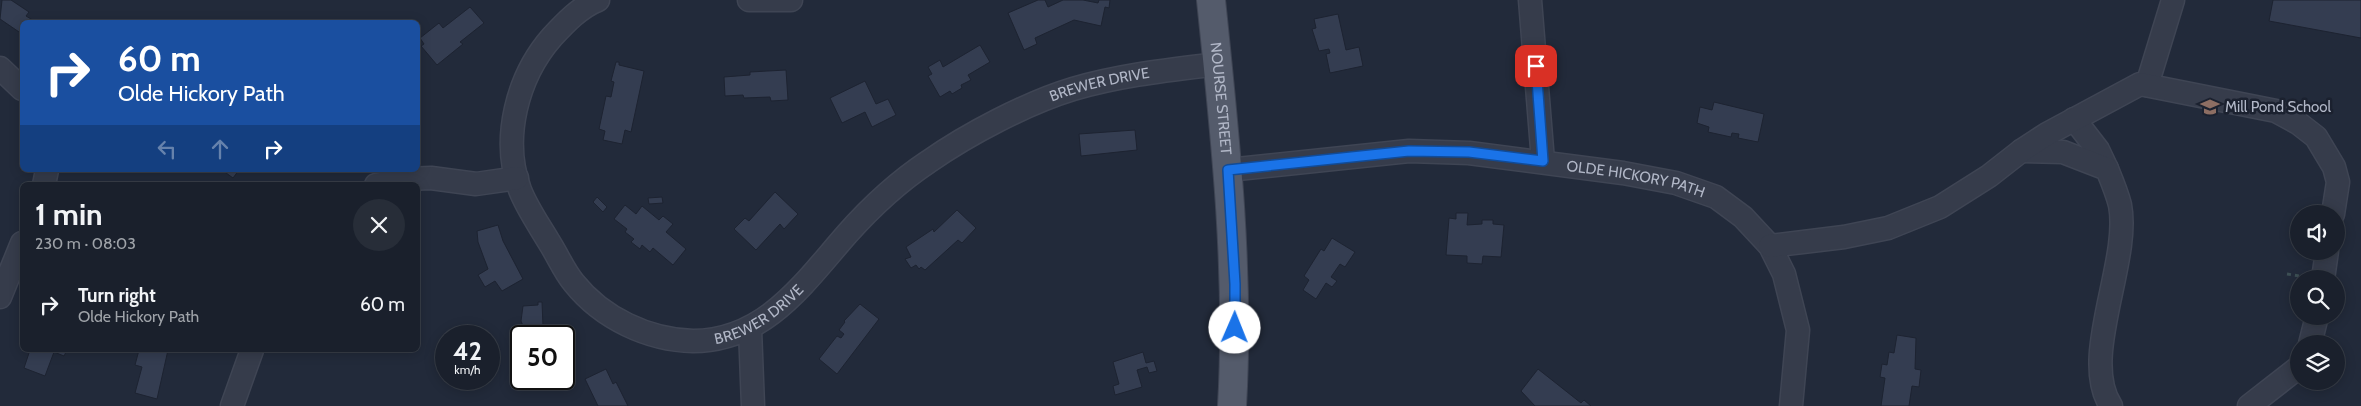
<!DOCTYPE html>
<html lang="en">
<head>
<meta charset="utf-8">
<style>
  body { margin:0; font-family:Cabin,sans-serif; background:#272d38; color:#f1f3f6; height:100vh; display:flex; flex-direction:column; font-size:19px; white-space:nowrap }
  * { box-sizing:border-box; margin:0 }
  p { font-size:16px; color:#9fa3a9 }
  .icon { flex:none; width:28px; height:28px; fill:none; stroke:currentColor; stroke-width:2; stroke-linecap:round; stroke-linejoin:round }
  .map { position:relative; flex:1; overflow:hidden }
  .details { position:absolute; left:20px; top:182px; width:400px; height:170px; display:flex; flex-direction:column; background:#1a202c; border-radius:8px; box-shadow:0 2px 12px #0003,0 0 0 1px #383e48 }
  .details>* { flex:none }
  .hud { position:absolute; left:20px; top:20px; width:400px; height:152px; border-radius:8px; box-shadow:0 2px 12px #0003,0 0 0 1px #383e48; background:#1a4fa0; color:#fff; overflow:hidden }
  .tools { position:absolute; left:2290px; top:205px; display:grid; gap:10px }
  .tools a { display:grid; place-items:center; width:55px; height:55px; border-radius:50%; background:#1a202c; box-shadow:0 2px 12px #0003,0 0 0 1px #383e48; font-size:25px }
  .speed { position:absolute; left:435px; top:325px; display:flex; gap:10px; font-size:25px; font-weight:700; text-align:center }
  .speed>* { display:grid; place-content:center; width:65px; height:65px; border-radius:50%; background:#1a202c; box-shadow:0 2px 12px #0003,0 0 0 1px #383e48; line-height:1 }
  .speed small { font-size:12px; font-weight:400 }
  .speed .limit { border:2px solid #111; border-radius:8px; background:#fff; color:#111 }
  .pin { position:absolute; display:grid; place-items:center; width:42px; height:42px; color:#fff; margin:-21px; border-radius:10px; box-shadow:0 2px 8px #0006 }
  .me { position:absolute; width:55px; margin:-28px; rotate:1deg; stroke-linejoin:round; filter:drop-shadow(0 0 4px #0008) }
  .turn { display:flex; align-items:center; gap:18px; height:105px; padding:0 15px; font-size:22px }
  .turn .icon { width:65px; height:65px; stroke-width:2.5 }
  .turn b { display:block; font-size:35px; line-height:42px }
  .lanes { display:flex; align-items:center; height:48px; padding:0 15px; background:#0003; justify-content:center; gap:25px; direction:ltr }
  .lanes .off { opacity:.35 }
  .round { display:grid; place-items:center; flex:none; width:52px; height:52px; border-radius:26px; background:#272d38 }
  .overview { display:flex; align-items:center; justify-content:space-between; height:85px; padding:0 15px }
  h1 { font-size:30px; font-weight:800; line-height:38px }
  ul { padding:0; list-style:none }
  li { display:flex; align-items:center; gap:15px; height:75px; padding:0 15px }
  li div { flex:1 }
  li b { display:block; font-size:19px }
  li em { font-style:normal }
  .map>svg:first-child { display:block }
  .building { fill:#343d51; stroke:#1d2331 }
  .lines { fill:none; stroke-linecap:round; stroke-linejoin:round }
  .minor-casing { stroke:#3f4554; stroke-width:25 }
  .major-casing { stroke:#3f4554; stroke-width:30 }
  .path { stroke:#3d4f54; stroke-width:3; stroke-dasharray:4 4; stroke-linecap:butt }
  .minor { stroke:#363c4b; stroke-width:22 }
  .major { stroke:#545b6b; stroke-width:28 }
  .route-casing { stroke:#114b97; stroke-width:12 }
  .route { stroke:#1a73e8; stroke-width:9 }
  .labels { text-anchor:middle; stroke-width:5; stroke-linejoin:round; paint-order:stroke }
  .street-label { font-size:15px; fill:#b1b7c7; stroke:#1b212f }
  .poi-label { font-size:15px; fill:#b1b7c7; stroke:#1b212f; text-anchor:start }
</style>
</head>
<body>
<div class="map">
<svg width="2361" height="406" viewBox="0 0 2361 406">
  <rect width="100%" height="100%" fill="#222a3a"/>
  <g class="building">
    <polygon points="2,0 11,0 29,12 26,16 36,22 22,22 22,34 0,19"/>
    <polygon points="1038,0 1045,0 1048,7 1063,0 1083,0 1098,3 1099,0 1110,0 1109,8 1105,7 1101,26 1074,20 1035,38 1037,44 1024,50 1008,13"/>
    <polygon points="2273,0 2361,0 2361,38 2269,21"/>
    <polygon points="470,7 484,23 460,42 463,44 437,65 421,46 424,44 420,38 439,23 443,28"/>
    <polygon points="1338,14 1346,50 1359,47 1363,66 1330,73 1326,54 1330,53 1329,49 1319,51 1312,29 1316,28 1314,19"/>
    <polygon points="980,45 990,62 968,75 971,80 961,85 962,88 952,94 950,91 940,97 928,76 932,74 928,67 940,60 943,67"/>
    <polygon points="616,62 619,62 619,65 644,71 631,132 625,130 622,144 603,140 605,131 599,129 606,96 611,97 614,82 611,81"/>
    <polygon points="786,70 788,100 771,101 770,97 744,98 743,95 725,96 724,77 750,75 750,72"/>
    <polygon points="865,81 876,104 888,99 896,115 872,127 865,112 842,123 830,98"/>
    <polygon points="1714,102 1764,114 1758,142 1738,138 1739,134 1732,133 1731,137 1708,132 1709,127 1697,123 1700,107 1712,110"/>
    <polygon points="1135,130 1137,150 1081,156 1079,134"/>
    <polygon points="222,170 239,170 233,178"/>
    <polygon points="775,192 798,214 784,229 780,224 756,250 734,229 745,218 749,221"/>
    <polygon points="597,197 607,207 603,212 593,202"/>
    <polygon points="662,197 663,203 649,204 648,198"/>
    <polygon points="625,205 636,214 642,206 659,220 663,216 673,224 666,232 686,249 673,265 653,248 650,252 642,245 640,249 631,242 634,239 625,232 627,229 614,219"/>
    <polygon points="957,210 976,228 962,243 958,240 925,270 921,267 919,269 916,265 911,268 905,259 911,257 906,247 933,229 934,232"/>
    <polygon points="1456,213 1468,213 1467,225 1482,224 1482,220 1493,220 1493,224 1504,225 1501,257 1483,256 1482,264 1467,263 1467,256 1446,255 1449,218 1456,219"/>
    <polygon points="498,225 503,241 523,279 502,291 495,281 485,287 478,275 488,269 478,242 477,231"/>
    <polygon points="1332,238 1355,252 1345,267 1340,264 1331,277 1337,281 1332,287 1326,283 1316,299 1303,290 1309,280 1304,276 1321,249 1324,251"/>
    <polygon points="538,302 542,302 543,326 548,336 522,336 518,328 523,326 521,321 523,306 538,305"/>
    <polygon points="860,304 879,319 837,374 819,359 837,336 841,338 844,334 839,330 845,322 844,321"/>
    <polygon points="1897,335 1916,338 1915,369 1921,370 1919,387 1912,386 1909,406 1881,406 1885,378 1880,377 1882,364 1887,365 1889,352 1894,353"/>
    <polygon points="30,350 67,350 64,356 54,352 45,376 24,368"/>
    <polygon points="139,350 168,350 157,399 135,393 142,367 135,365"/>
    <polygon points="1143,352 1146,363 1154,361 1157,371 1149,373 1147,367 1137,370 1142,387 1115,395 1113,386 1119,384 1113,362"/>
    <polygon points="606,369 613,384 616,382 628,406 598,406 585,379"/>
    <polygon points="1538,369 1581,403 1584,400 1591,406 1535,406 1521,391"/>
  </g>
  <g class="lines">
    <g class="minor-casing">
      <g id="minor">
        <path id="s1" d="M598,0c-18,7 -33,23 -46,37 -35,40 -51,102 -32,153 7,18 19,35 29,52 9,14 15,29 25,41 28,35 74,57 119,58 72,0 111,-58 154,-107 24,-27 51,-52 81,-72 40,-28 99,-59 145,-73 47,-14 96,-19 145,-25"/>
        <polyline points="749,0 791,0"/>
        <polyline points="1530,0 1543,161"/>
        <polyline points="0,68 22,89"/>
        <polyline points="2147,85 2173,0"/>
        <polyline points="2074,119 2098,150 2107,169"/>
        <path d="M2021,151l42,1 44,17c5,12 10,24 13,36 11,57 -41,153 -9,201"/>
        <path id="s2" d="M1228,170l181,-19 60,2 154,20 53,10 40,14 27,20 27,29 14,28 14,56 -7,76"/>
        <polyline points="44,185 47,170"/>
        <polyline points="376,185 406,179 431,178 476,184 517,178"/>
        <polyline points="1770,246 1844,237 1888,228 1940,207 1989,176 2021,151 2047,134 2140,84 2276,111 2298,123 2316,137 2334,167 2338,182 2333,214"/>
        <polyline points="2323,279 2327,251"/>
        <polyline points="0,297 22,243"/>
        <polyline points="750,329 753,406"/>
        <polyline points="2310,344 2317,316"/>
        <polyline points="232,406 252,350"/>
        <polyline points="2249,406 2299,367"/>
      </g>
    </g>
    <g class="major-casing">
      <g id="major">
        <path id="s3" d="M1211,0c14,135 29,270 21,406"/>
      </g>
    </g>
    <polyline class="path" points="2287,274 2306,277"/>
    <use href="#minor" class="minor"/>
    <use href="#major" class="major"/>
  </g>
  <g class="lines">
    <g class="route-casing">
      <polyline id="route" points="1235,328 1235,284 1228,170 1409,151 1469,152 1543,161 1536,66"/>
    </g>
    <use href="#route" class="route"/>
  </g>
  <defs>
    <g id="school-bare" transform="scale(1.5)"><path d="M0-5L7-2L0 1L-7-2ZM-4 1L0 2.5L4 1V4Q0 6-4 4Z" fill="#8d6e63" stroke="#1b212f" stroke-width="2.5" paint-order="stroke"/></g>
  </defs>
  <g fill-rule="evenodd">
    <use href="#school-bare" x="2210" y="107"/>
  </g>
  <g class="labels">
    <g class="street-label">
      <text dy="5" stroke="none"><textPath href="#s1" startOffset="960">BREWER DRIVE</textPath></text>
      <text dy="5" stroke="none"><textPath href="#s3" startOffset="99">NOURSE STREET</textPath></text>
      <text dy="5" stroke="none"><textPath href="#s2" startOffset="411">OLDE HICKORY PATH</textPath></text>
      <text dy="5" stroke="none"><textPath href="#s1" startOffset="540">BREWER DRIVE</textPath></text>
    </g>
    <g class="poi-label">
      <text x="2225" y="112">Mill Pond School</text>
    </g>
  </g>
</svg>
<div class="tools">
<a><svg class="icon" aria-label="sound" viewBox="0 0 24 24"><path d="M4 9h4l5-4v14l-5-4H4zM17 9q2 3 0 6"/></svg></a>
<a><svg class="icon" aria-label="search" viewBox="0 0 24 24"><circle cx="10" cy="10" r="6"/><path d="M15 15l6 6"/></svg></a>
<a><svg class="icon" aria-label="layers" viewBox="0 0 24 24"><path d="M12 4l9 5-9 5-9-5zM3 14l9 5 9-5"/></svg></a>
</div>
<div class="speed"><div>42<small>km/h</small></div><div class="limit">50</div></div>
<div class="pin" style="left:1536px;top:66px;background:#d93025"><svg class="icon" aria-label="arrive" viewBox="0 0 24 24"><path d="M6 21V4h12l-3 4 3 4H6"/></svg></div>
<svg class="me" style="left:1235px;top:328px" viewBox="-20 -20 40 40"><circle r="19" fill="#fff"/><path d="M0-13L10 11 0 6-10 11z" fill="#1a73e8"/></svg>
<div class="hud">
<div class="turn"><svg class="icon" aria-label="right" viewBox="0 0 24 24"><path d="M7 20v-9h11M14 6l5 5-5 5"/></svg><div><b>60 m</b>Olde Hickory Path</div></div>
<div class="lanes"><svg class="icon off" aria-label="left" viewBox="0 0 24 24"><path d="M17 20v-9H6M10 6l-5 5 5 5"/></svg><svg class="icon off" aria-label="ahead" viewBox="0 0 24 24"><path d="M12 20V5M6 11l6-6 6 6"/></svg><svg class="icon" aria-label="right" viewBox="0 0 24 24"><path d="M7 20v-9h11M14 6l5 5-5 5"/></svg></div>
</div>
<section class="details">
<div class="overview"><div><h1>1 min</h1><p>230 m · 08:03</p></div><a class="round"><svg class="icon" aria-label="close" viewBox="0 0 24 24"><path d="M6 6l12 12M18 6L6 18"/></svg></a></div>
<ul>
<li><svg class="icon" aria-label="right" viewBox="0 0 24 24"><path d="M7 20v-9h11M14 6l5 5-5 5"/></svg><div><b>Turn right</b><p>Olde Hickory Path</p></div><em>60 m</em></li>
</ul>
</section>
</div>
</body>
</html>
